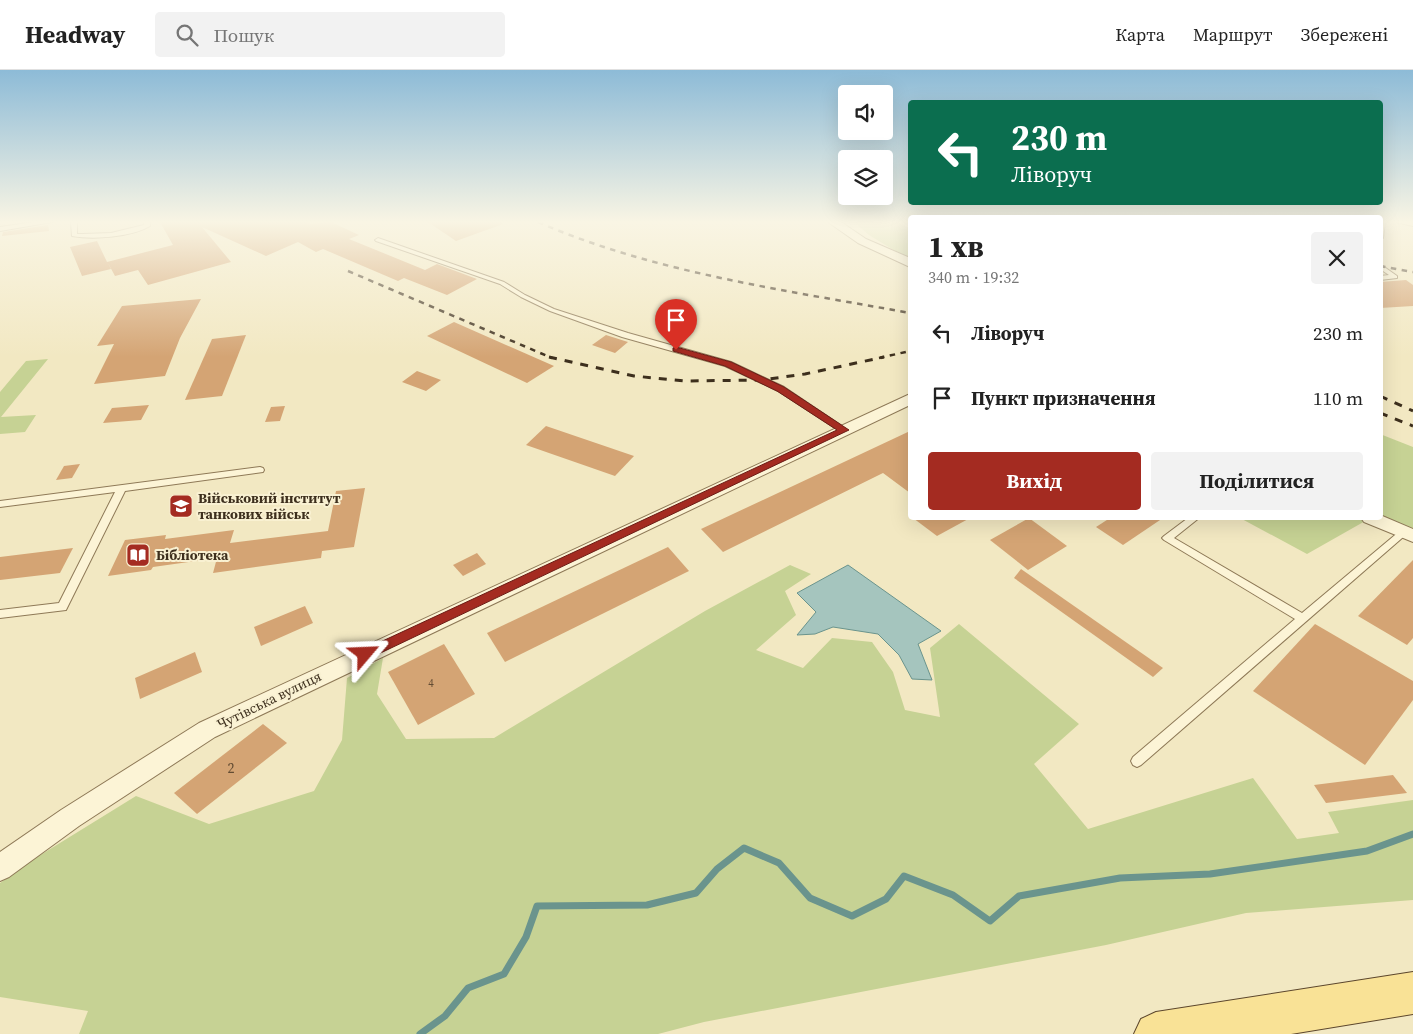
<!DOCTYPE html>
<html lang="uk">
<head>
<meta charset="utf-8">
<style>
  body { margin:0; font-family:"Source Serif 4",serif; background:#f2f2f2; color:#222; height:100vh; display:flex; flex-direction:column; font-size:19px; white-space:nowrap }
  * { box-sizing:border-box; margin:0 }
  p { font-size:16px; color:#767676 }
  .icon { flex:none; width:28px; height:28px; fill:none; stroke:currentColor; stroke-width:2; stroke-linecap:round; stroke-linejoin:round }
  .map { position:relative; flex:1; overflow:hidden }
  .details { position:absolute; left:908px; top:145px; width:475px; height:305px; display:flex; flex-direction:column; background:#fff; border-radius:5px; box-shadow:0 5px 20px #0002 }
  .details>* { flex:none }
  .top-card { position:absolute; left:908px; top:30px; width:475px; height:105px; border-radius:5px; box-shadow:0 5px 20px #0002; background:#0b6e4f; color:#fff; overflow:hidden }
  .tools { position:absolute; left:838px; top:15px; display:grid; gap:10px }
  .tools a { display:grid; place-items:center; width:55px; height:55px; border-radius:5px; background:#fff; box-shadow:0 5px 20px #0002; font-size:25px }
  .pin { position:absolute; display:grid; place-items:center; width:42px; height:42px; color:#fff; margin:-51px -21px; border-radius:50% 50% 50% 0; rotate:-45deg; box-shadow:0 0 5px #0007 }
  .pin .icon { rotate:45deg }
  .me { position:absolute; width:55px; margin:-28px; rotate:64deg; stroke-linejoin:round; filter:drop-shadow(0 0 4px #0008) }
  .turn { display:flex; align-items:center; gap:18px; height:105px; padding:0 20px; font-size:22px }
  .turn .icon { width:65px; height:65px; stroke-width:2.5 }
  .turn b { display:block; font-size:35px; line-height:42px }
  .round { display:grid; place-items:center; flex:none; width:52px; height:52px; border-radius:5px; background:#f2f2f2 }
  .overview { display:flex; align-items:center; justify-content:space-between; height:85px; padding:0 20px }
  h1 { font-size:30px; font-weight:700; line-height:38px }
  .button { display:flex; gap:10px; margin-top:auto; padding:10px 20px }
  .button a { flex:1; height:58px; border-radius:5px; background:#a42b21; color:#fff; font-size:20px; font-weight:700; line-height:58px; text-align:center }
  .button a+a { background:#f2f2f2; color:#222 }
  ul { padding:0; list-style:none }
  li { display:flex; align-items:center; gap:15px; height:65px; padding:0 20px }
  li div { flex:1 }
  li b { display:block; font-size:19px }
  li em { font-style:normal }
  header { display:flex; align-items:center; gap:30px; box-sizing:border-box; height:70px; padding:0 25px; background:#fff; border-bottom:1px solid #e0e0e0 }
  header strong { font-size:24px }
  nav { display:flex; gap:28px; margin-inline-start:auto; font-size:18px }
  .search { width:350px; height:45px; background:#f2f2f2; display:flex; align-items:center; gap:12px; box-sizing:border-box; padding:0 18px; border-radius:5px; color:#767676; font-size:19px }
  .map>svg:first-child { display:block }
  .green { fill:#c6d294 }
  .water { fill:#a5c5be; stroke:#6a948d }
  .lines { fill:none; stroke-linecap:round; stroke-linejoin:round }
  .stream { stroke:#6a948d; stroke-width:7 }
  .building { fill:#d4a474 }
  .lane-casing { stroke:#8e7957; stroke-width:2 }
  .street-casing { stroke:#8e7957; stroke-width:2 }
  .primary-casing { stroke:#5c462c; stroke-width:2 }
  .lane { fill:#fcf4d6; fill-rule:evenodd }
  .street { fill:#fcf4d6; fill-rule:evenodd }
  .primary { fill:#f9e296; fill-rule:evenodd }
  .rail-far1 { stroke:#3d2f1d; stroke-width:2.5; stroke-dasharray:5.5 5.5; stroke-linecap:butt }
  .rail { stroke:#3d2f1d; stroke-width:3; stroke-dasharray:8 8; stroke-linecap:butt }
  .route { fill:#a42b21; stroke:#6b1c15 }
  .labels { text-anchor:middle; stroke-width:4; stroke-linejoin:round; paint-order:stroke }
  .number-label { font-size:11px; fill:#634c33 }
  .poi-label { font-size:14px; font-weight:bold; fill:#3d2f1d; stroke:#f9f1d2; text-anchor:start }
  .street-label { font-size:14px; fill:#3d2f1d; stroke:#f9f1d2 }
  .near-number-label { font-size:14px; fill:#634c33 }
</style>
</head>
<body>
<header>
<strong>Headway</strong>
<div class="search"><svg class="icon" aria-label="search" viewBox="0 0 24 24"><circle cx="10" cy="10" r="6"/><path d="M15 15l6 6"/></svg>Пошук</div>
<nav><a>Карта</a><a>Маршрут</a><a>Збережені</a></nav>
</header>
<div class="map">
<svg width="1413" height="964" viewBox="0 0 1413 964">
  <rect width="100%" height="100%" fill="#f2e8c2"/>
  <g class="green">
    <polygon points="854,152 898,152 910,158 910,190 869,165"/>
    <polygon points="48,289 1,347 36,345 25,362 0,364 0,322 26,291"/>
    <polygon points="1380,364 1413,377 1413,472 1367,450 1307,484 1240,448 1380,448"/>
    <polygon points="790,495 811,504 785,521 796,545 756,580 803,598 832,568 872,572 893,602 905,640 940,647 930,578 959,554 1079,654 1034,694 1088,759 1253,708 1297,769 1339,763 1328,742 1413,730 1413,830 1246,843 1106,875 704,952 658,964 79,964 88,941 0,927 0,813 34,789 136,726 209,754 314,721 342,670 347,608 383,588 377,624 406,669 494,668 705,541"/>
  </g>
  <polygon class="water" points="848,495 941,561 918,574 932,610 912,609 899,585 878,564 833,557 815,564 797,565 816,542 797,523"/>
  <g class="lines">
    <polyline class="stream" points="420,964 445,946 468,918 504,904 526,867 537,836 647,835 696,823 717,799 744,778 779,793 810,828 852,846 886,829 904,806 953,825 990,851 1019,826 1120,808 1210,804 1367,781 1413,764"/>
  </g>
  <g class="building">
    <polygon points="160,152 307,152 310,154 331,152 359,165 349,169 425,200 437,194 477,209 447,225 404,208 398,211 323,179 316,182 298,172 266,186 202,157 231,192 148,215 138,200 115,206 108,193 111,199 82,206 70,177 97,171 107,192 173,175"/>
    <polygon points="428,152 502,152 503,154 456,171"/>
    <polygon points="48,155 49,161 2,166 3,162"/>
    <polygon points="1406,210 1413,215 1413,236 1380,238 1380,212"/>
    <polygon points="201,229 180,268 165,306 94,314 114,274 97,276 122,236"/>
    <polygon points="454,252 554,296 527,313 427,266"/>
    <polygon points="246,265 222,326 185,330 212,269"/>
    <polygon points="606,265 628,272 615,283 592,275"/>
    <polygon points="417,301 441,310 426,321 402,312"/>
    <polygon points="149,335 141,350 103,353 112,338"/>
    <polygon points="285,336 280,351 265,352 271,337"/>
    <polygon points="546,356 634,386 615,406 526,375"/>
    <polygon points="910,361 910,423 883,403 723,482 701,459"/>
    <polygon points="80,394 72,408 56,410 64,396"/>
    <polygon points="365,418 354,477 322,481 321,488 213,503 217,488 153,497 151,500 108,506 125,470 166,465 165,469 234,460 230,473 328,461 336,421"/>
    <polygon points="913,448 970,448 937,466"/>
    <polygon points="1029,448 1067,476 1028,500 990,470"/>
    <polygon points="1110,448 1163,448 1123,475 1096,457"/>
    <polygon points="668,477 689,501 505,592 487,563"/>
    <polygon points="73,478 60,503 0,510 0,487"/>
    <polygon points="477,483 486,494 463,506 453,495"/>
    <polygon points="1413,490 1413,568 1407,575 1358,546"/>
    <polygon points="1021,499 1163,598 1153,607 1014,508"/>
    <polygon points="305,536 313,553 261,576 254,557"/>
    <polygon points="1315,554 1413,611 1413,630 1365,695 1253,621"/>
    <polygon points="444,574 475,624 418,655 388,602"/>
    <polygon points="195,582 202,602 140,629 135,608"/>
    <polygon points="263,654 287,673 197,744 174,723"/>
    <polygon points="1393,705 1407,723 1326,733 1314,715"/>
  </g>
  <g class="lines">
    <g class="lane-casing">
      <g id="lane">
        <polygon points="34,152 52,152 0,161 0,157"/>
        <path d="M71,152h6v12h6l28,-1 33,-8v-3h6v4c-18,11 -57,14 -78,10z"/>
        <polygon points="1380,152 1385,152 1383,168 1380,170"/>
        <polygon points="1396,152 1413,152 1413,156"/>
        <polygon points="378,168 504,212 525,225 554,239 628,263 731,292 784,317 848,360 847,362 841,362 778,321 725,296 622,267 550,241 521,227 500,214 376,171 375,170"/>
        <polygon points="1380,194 1397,206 1397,208 1380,210 1380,206 1389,205 1380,199"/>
        <polygon points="260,397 263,398 264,400 263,402 125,421 66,540 0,548 0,540 59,533 115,422 0,437 0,431"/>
        <polygon points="1188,448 1199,448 1174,468 1302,543 1401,460 1404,459 1409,462 1141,695 1137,697 1133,695 1131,691 1133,687 1295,549 1164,470 1162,468 1164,466"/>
      </g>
    </g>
    <g class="street-casing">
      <g id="street">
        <polygon points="828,152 841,152 866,169 910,188 910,197 858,173"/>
        <polygon points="910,324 910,335 215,667 79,756 9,807 0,811 0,782 61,740 199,653"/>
        <polygon points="1380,445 1413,459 1413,472 1364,452 1361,448 1380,448"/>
      </g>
    </g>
    <g class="primary-casing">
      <polygon id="primary" points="1413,902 1413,944 1291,964 1134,964 1141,949 1156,942"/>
    </g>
    <use href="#lane" class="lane"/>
    <use href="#street" class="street"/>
    <use href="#primary" class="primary"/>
    <g class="rail-far1">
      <path d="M538,152c117,51 247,68 372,91"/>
      <polyline points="1380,196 1413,202"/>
      <polyline points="348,201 552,288"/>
      <polyline points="879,288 910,281"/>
    </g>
    <g class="rail">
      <polyline points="549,287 634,306 685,311 762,310 805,304 884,287"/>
      <polyline points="1380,326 1413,341"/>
      <polyline points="1380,343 1413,356"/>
    </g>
  </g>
  <linearGradient id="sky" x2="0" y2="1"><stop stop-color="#8dbbd7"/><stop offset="0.53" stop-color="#f9f5e4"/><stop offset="1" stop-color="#f9f5e4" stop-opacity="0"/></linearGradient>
  <rect width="1413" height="287" fill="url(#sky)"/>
  <polygon class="route" points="676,277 731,292 784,317 849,360 370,588 365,589 361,588 359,584 361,581 837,360 777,321 725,296 673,281 673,278"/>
  <defs>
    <g id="university-square" transform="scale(1.25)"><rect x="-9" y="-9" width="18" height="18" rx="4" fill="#a42b21" stroke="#f9f1d2"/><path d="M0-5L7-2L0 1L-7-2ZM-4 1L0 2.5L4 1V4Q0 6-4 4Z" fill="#fff"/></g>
    <g id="library-square" transform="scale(1.25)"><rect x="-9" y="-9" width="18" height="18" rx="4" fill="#a42b21" stroke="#f9f1d2"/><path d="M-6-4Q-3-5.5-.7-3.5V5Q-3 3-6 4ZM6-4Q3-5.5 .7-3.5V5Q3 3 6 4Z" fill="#fff"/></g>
  </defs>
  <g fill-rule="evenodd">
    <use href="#university-square" x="181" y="436"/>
    <use href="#library-square" x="138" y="485"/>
  </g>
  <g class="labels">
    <g class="number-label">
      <text x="431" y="617">4</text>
    </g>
    <g class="poi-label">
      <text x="198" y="433">Військовий інститут<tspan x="198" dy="16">танкових військ</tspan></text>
      <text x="156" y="490">Бібліотека</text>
    </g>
    <g class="street-label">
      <text transform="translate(269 630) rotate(-26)" y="5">Чутівська вулиця</text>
    </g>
    <g class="near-number-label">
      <text x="231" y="703">2</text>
    </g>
  </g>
</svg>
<div class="tools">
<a><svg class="icon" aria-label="sound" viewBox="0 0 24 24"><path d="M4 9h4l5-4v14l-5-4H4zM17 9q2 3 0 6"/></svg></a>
<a><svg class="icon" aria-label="layers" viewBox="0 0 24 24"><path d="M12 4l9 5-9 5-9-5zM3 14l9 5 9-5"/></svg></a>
</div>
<div class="pin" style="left:676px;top:280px;background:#d93025"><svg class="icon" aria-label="arrive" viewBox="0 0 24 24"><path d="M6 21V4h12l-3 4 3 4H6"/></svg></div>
<svg class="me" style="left:365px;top:584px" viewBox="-20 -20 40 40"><path d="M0-17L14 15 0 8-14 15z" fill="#a42b21" stroke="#fff" stroke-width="4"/></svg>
<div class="top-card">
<div class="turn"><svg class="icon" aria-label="left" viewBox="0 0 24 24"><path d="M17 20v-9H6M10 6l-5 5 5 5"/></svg><div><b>230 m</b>Ліворуч</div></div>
</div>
<section class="details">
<div class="overview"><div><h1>1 хв</h1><p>340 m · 19:32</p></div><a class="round"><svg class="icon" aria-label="close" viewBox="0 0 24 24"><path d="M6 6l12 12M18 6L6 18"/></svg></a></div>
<ul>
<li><svg class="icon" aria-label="left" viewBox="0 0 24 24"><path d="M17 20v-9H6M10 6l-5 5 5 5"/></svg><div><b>Ліворуч</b></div><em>230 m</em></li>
<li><svg class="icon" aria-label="arrive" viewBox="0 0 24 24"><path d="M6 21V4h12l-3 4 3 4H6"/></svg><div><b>Пункт призначення</b></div><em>110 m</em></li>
</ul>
<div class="button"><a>Вихід</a><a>Поділитися</a></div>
</section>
</div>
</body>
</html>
